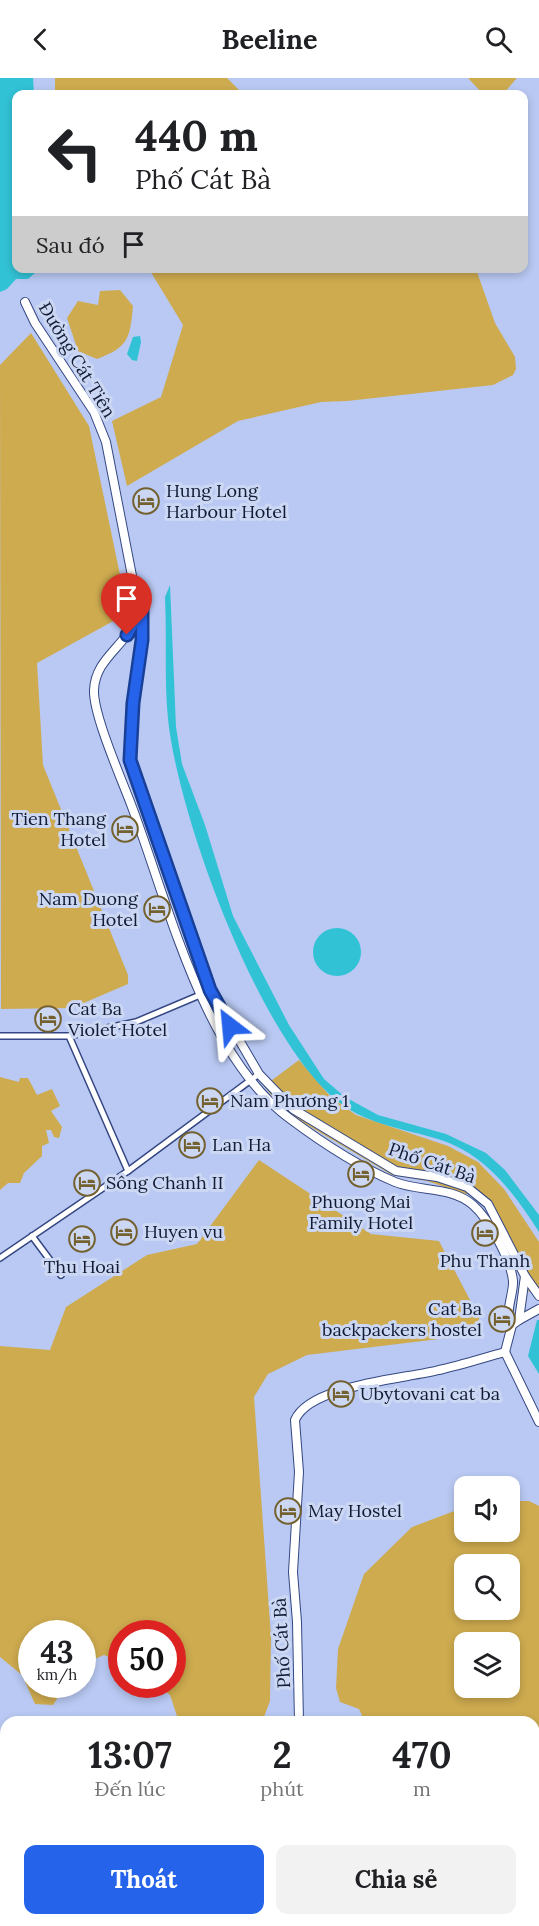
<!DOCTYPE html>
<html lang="vi">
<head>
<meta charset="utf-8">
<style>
  body { margin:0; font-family:Lora,serif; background:#f2f2f2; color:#202124; height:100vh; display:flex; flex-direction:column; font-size:22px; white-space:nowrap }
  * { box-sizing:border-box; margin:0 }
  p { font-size:20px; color:#757577 }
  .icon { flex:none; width:33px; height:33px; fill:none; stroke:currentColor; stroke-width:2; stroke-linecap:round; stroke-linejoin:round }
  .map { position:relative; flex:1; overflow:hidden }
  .side { position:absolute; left:0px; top:1638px; width:540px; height:210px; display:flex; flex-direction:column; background:#fff; border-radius:18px 18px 0 0; box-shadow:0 3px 9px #0003 }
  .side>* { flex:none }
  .hud { position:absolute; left:12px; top:12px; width:516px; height:183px; border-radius:12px; box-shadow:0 3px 9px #0003; background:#fff; color:#202124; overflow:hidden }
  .tools { position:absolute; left:454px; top:1398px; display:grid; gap:12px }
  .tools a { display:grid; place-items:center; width:66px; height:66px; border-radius:12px; background:#fff; box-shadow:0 3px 9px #0003; font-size:30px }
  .speed { position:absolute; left:18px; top:1542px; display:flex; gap:12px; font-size:30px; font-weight:700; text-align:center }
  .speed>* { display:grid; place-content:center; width:78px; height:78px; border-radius:50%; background:#fff; box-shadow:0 3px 9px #0003; line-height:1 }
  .speed small { font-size:15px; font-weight:400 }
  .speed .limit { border:9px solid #d22; background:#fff; color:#111 }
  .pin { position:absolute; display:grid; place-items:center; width:51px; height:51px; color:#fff; margin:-62px -26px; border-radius:50% 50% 50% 0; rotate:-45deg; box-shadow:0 0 6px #0007 }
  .pin .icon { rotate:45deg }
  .me { position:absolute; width:66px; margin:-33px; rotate:331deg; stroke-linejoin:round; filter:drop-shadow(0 0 4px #0008) }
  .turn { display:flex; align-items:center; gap:21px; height:126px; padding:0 24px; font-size:27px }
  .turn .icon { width:78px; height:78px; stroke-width:2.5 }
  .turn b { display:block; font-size:42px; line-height:51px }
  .then { display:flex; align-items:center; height:57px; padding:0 24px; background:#0003; gap:12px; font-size:22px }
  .eta { display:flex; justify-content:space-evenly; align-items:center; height:102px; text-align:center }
  .eta b { font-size:36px; font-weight:700; line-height:42px }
  .primary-button { display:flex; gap:12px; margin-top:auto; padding:12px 24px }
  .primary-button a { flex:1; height:69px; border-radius:12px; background:#2563eb; color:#fff; font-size:24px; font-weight:700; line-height:69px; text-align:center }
  .primary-button a+a { background:#f2f2f2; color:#202124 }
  header { display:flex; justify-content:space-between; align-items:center; height:78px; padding:0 24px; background:#fff; font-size:27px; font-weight:700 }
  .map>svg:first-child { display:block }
  .green { fill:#ceab4f; fill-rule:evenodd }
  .water { fill:#32c2d6 }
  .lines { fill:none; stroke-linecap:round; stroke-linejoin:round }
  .street-casing { stroke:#354782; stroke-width:8 }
  .secondary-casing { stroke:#354782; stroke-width:10 }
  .primary-casing { stroke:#448d5f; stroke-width:11 }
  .street { stroke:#fff; stroke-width:5 }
  .secondary { stroke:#fff; stroke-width:8 }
  .primary { stroke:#9fe0ad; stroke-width:9 }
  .route-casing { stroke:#184099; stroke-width:15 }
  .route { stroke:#2563eb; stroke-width:10 }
  .labels { text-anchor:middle; stroke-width:6; stroke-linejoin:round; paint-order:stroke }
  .street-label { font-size:18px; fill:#121b34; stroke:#ccd7f3 }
  .poi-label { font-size:18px; fill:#121b34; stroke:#ccd7f3; text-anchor:start }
</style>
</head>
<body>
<header><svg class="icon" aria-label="back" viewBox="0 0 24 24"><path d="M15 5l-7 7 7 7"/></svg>Beeline<svg class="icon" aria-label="search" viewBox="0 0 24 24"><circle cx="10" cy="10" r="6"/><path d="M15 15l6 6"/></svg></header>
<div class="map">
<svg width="539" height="1848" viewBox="0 0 539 1848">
  <rect width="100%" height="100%" fill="#b9c9f3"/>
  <g class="green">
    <polygon points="55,0 227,0 243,16 55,16"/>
    <polygon points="468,0 517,0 503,16 483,16"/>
    <polygon points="149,191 476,191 495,245 515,279 516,291 513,297 493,307 347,323 321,324 238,343 127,408 112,343 161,319 183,247"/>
    <path d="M120,212l13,16c-3,32 -4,41 -36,53l-19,-8 -11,-33 11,-17 20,4 2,-14z"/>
    <polygon points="31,255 89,348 128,535 37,585 43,687 128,897 128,906 72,930 1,931 0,287"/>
    <polygon points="299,982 329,1017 356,1037 448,1068 478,1084 504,1111 539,1164 539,1213 529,1214 488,1131 484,1117 466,1116 427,1103 392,1097 299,1042 281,1029 264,1008"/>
    <polygon points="0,999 19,1004 20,1000 28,1000 37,1017 52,1011 60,1028 51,1033 62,1049 59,1060 54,1059 51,1052 46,1052 49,1065 42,1068 42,1078 24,1095 20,1105 8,1105 0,1112"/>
    <polygon points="259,1082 371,1156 439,1163 479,1239 479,1250 464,1258 307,1277 268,1296 254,1319 271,1559 270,1623 262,1644 179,1644 170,1617 156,1607 172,1606 172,1556 122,1556 121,1584 104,1577 83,1586 82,1556 32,1556 32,1606 66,1607 53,1627 35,1626 22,1597 0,1579 0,1268 50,1272 66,1229 147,1177 197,1166"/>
    <path d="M510,1423h19l10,5v260l-5,-4v-40h-169l-6,-13 -19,-7 -4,-14 2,-39 26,-75 48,-47 53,-20v25h45zM465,1486h45v46h-45zM465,1564h45v46h-45z"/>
  </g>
  <g class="water">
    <polygon points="0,0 33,0 34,16 16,16 16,190 40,191 28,201 16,201 7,211 0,214"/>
    <polygon points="140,258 141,264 137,283 132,282 127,276 133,259"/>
    <path d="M170,507l6,142 6,37 23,61 28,91 56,109 35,54 21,18 33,18 68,19 40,19 19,17 34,45v17c-26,-40 -53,-78 -101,-93 -33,-10 -69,-14 -98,-36 -79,-59 -162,-286 -172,-384 -4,-41 -1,-82 -3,-122z"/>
    <circle cx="337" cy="874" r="24"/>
    <polygon points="537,1242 539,1242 539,1296 528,1278"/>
  </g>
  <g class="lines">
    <g class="street-casing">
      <g id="street">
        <polyline points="0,958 69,958 136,944 200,917"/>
        <polyline points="69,958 128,1093"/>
        <polyline points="32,1158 61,1197"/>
        <polyline points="0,1180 128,1093 259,996"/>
      </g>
    </g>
    <g class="secondary-casing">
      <g id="secondary">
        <polyline points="25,224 35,245 94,334 106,364 133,503 142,530 142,562 133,625 131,682 210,912 259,996 293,1031 396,1093 437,1099 467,1109 488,1126 525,1198 519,1242 512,1247"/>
        <path d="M142,530c-5,10 -9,20 -16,28 -14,18 -31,30 -32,54 -1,25 28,90 38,117 37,98 71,247 157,311 32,24 68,48 106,64 25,10 56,4 78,23 16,14 38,55 40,76 1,12 -10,36 -1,44l-7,27c-22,6 -44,13 -66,18 -35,9 -129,15 -144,50l4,52 -6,100 4,50 2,100"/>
        <polyline points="525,1198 539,1218"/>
        <polyline points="519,1242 539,1231"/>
        <polyline points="505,1274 539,1344"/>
      </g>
    </g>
    <g class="primary-casing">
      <g id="primary">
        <polyline points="0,1672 6,1673"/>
        <polyline points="453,1842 464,1848"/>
      </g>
    </g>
    <use href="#street" class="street"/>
    <use href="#secondary" class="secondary"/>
    <use href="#primary" class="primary"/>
  </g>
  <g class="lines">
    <g class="route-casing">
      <polyline id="route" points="127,557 142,530 142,562 133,625 130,682 210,912 230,948"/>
    </g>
    <use href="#route" class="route"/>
  </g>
  <defs>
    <g id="hotel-ring" transform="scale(1.35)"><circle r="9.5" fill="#ccd7f3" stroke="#746130" stroke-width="1.5"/><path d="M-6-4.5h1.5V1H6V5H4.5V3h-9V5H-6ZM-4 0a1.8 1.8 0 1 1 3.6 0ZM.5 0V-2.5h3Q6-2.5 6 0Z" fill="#746130"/></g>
  </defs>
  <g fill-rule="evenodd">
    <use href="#hotel-ring" x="146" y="423"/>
    <use href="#hotel-ring" x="125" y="751"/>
    <use href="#hotel-ring" x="157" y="831"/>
    <use href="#hotel-ring" x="48" y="941"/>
    <use href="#hotel-ring" x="210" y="1023"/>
    <use href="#hotel-ring" x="192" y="1067"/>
    <use href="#hotel-ring" x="361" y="1096"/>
    <use href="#hotel-ring" x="87" y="1105"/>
    <use href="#hotel-ring" x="124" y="1154"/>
    <use href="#hotel-ring" x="485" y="1155"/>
    <use href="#hotel-ring" x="82" y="1161"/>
    <use href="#hotel-ring" x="502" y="1241"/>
    <use href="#hotel-ring" x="341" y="1316"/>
    <use href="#hotel-ring" x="288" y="1433"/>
  </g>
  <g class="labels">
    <g class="street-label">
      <text transform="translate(77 282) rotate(59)" y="6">Đường Cát Tiên</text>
      <text transform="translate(432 1085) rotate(19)" y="6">Phố Cát Bà</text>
      <text transform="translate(282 1565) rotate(-93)" y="6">Phố Cát Bà</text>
    </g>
    <g class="poi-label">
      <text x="166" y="419">Hung Long<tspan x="166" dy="21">Harbour Hotel</tspan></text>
      <text x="106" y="747" text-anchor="end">Tien Thang<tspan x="106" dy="21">Hotel</tspan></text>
      <text x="138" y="827" text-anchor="end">Nam Duong<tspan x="138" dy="21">Hotel</tspan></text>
      <text x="68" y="937">Cat Ba<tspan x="68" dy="21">Violet Hotel</tspan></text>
      <text x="230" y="1029">Nam Phương 1</text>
      <text x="212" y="1073">Lan Ha</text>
      <text x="106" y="1111">Sông Chanh II</text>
      <text x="361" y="1130" text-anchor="middle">Phuong Mai<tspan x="361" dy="21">Family Hotel</tspan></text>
      <text x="144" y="1160">Huyen vu</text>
      <text x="485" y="1189" text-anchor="middle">Phu Thanh</text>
      <text x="82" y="1195" text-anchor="middle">Thu Hoai</text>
      <text x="482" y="1237" text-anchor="end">Cat Ba<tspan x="482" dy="21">backpackers hostel</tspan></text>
      <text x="360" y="1322">Ubytovani cat ba</text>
      <text x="308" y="1439">May Hostel</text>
    </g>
  </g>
</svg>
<div class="tools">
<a><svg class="icon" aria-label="sound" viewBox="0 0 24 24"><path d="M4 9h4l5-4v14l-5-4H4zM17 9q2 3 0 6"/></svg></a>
<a><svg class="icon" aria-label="search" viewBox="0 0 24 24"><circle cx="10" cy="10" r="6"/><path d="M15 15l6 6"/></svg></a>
<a><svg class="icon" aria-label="layers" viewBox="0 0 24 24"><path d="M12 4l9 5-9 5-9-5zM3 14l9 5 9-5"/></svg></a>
</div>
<div class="speed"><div>43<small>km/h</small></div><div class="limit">50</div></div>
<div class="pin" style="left:127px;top:557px;background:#d93025"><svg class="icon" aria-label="arrive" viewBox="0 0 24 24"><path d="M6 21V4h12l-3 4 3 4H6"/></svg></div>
<svg class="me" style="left:230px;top:948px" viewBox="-20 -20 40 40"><path d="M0-17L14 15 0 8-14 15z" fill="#2563eb" stroke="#fff" stroke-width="4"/></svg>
<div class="hud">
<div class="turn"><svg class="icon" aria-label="left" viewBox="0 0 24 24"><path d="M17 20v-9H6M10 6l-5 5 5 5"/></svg><div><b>440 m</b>Phố Cát Bà</div></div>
<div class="then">Sau đó<svg class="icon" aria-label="arrive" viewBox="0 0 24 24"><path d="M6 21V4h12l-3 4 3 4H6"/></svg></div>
</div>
<section class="side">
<div class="eta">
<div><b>13:07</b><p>Đến lúc</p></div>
<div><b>2</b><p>phút</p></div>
<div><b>470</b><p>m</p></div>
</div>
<div class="primary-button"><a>Thoát</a><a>Chia sẻ</a></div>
</section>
</div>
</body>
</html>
